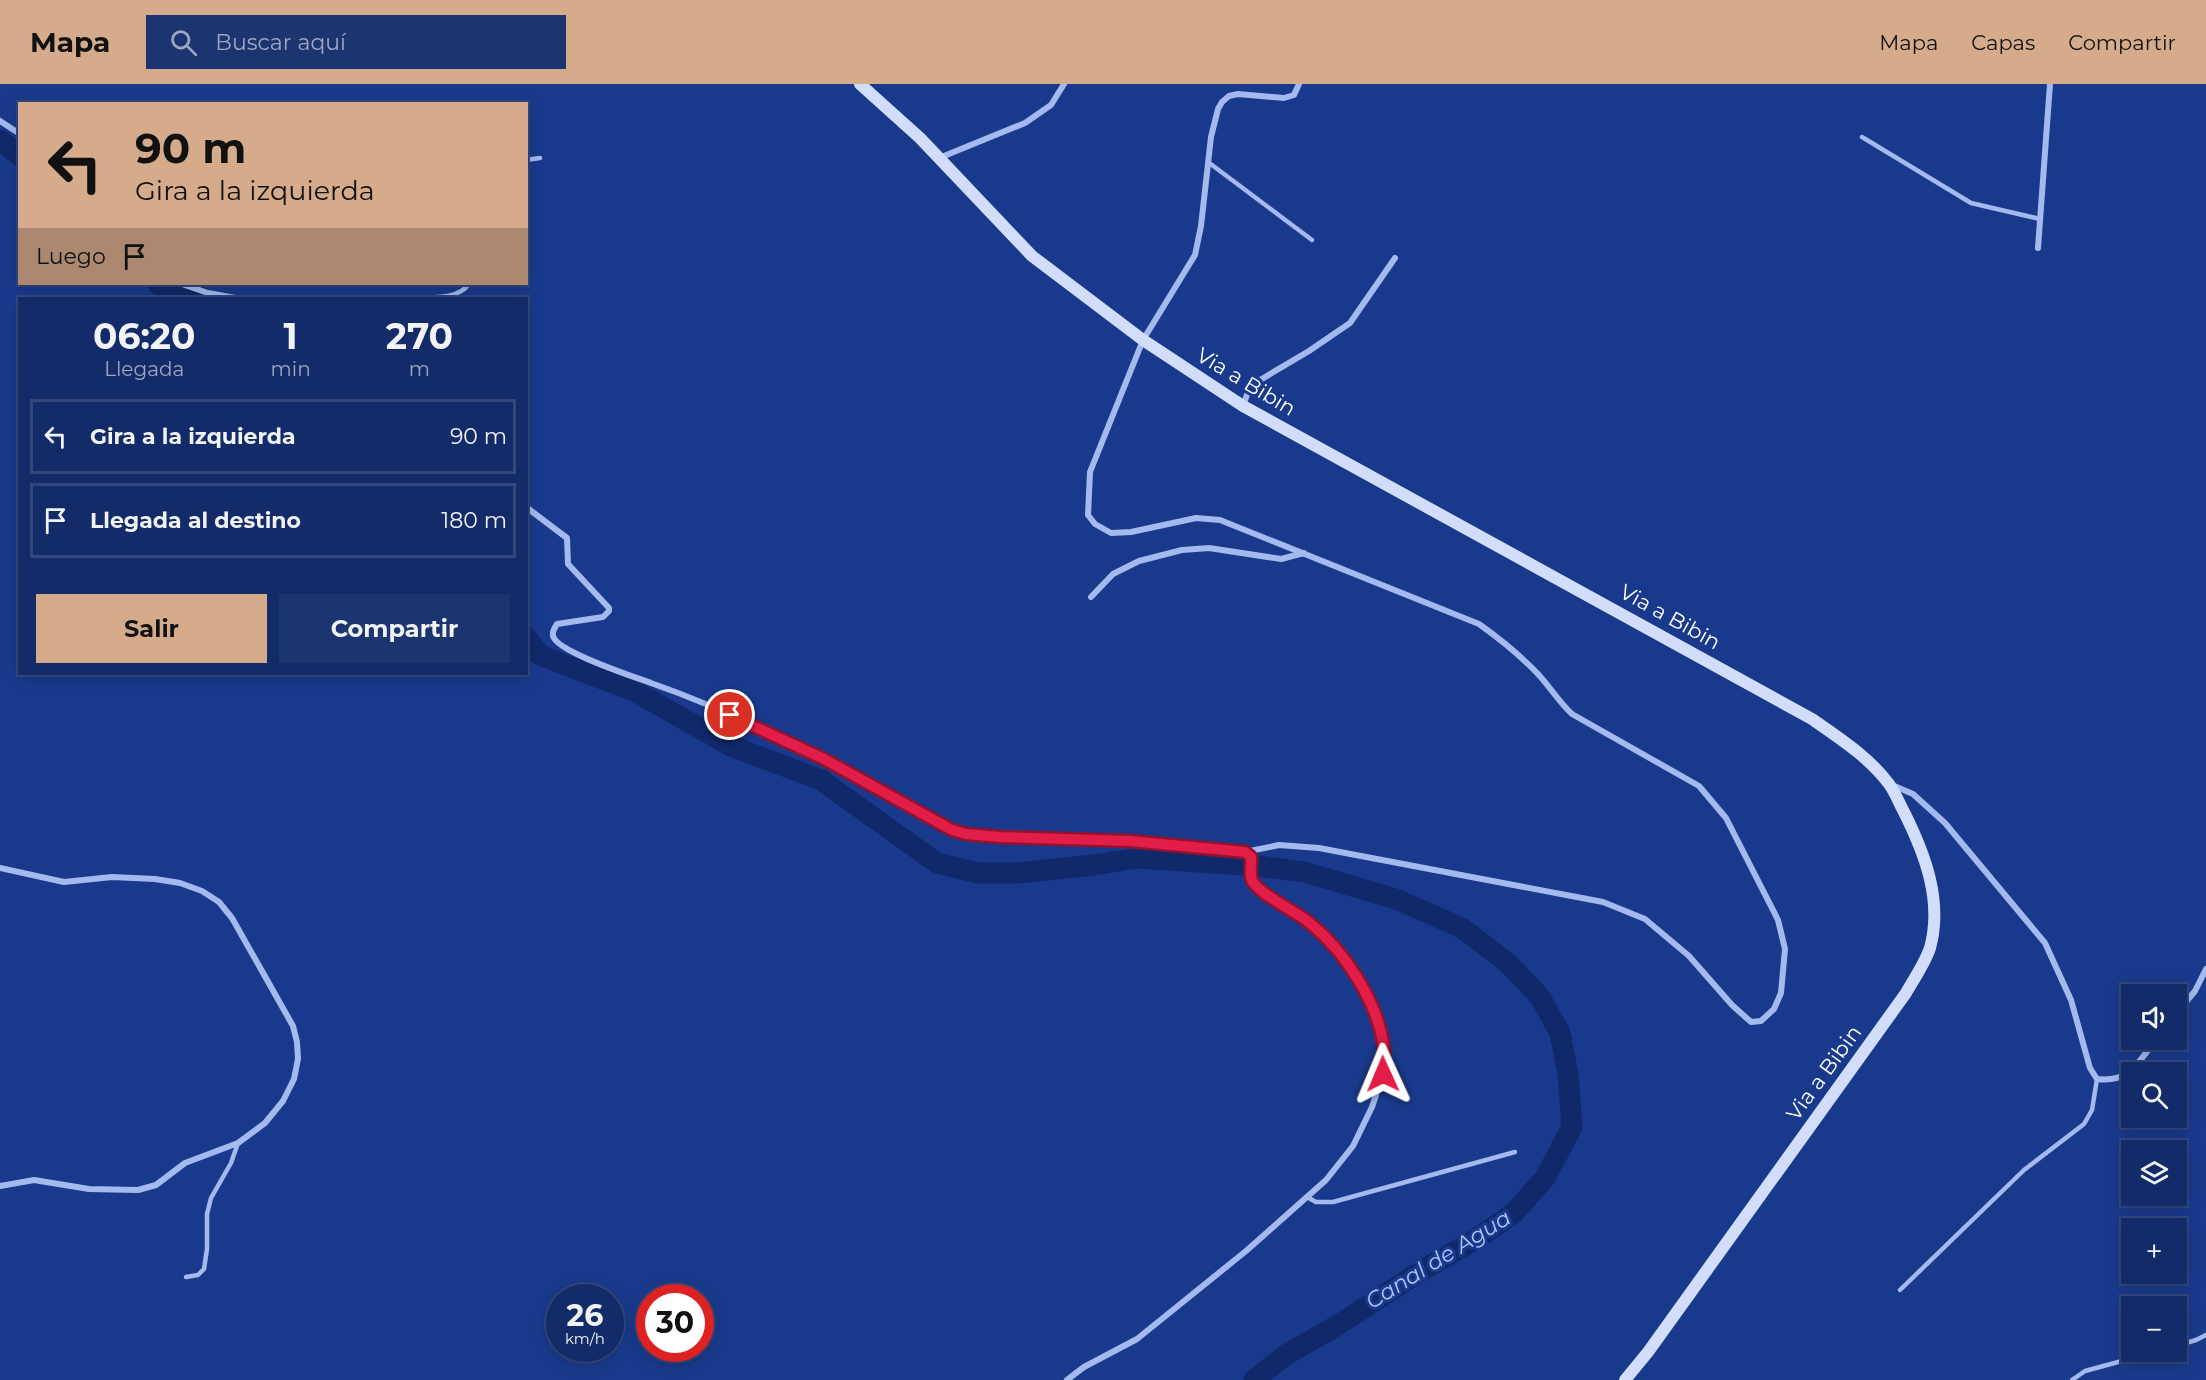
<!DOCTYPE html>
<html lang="es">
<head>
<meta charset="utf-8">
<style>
  body { margin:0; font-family:Montserrat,sans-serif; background:#1c346f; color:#f1f3f6; height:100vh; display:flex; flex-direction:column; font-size:22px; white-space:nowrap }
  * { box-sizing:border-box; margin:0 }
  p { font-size:20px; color:#9da7c0 }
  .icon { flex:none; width:33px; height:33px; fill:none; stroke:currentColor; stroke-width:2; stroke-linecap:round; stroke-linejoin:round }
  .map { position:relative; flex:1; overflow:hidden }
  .sheet { position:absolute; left:18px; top:213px; width:510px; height:378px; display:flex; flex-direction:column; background:#132c69; border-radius:0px; box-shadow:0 3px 15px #0003,0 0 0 2px #32487d }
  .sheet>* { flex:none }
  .banner { position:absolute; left:18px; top:18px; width:510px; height:183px; border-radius:0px; box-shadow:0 3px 15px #0003,0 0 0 2px #32487d; background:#d6ab8b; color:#111; overflow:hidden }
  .tools { position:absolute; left:2121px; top:900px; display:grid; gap:12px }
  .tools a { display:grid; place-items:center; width:66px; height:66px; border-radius:0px; background:#132c69; box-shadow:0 3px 15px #0003,0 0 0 2px #32487d; font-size:30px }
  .speed { position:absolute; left:546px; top:1200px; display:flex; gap:12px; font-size:30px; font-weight:700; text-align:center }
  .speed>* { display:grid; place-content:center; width:78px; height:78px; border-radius:50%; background:#132c69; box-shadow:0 3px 15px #0003,0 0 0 2px #32487d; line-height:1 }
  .speed small { font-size:15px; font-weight:400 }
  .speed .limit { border:9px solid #d22; background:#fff; color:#111 }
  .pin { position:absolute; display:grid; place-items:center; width:51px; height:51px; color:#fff; margin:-26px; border:3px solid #fff; border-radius:50%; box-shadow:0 2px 6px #0007 }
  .me { position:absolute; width:66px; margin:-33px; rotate:359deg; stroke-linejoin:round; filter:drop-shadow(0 0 4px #0008) }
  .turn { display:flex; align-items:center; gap:21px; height:126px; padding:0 18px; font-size:27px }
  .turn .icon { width:78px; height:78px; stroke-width:2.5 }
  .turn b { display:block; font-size:42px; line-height:51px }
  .then { display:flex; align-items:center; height:57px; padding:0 18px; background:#0003; gap:12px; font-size:22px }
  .eta { display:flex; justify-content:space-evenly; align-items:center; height:102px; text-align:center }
  .eta b { font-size:36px; font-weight:700; line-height:42px }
  .button { display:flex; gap:12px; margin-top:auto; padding:12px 18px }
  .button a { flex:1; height:69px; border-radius:0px; background:#d6ab8b; color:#111; font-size:24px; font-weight:700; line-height:69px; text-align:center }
  .button a+a { background:#1c346f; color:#f1f3f6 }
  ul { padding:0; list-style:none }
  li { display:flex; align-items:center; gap:18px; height:75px; margin:0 12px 9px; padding:0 6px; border:3px solid #32487d; border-radius:0px }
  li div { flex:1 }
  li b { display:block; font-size:22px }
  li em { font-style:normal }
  header { display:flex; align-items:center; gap:36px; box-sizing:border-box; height:84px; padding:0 30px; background:#d6ab8b; color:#111 }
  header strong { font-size:28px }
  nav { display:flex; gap:33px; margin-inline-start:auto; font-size:21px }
  .search { width:420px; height:54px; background:#1c346f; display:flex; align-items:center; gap:15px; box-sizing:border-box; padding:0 21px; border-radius:0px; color:#9da7c0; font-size:22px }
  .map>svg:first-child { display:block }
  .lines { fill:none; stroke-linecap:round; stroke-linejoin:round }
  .canal { stroke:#10296a; stroke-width:21 }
  .lane { stroke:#a4baee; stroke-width:4.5 }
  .street { stroke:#a4baee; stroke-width:6 }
  .secondary { stroke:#d1ddfa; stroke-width:12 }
  .route-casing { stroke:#92132f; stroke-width:15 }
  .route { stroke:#e11d48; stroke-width:10 }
  .labels { text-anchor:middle; stroke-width:6; stroke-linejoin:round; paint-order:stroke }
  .street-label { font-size:21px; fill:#fff; stroke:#193a8c }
  .water-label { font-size:22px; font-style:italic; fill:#b0c5f5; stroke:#193a8c }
</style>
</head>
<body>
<header>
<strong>Mapa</strong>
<div class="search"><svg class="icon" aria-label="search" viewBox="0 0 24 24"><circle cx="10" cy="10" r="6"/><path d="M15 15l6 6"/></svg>Buscar aquí</div>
<nav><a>Mapa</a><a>Capas</a><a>Compartir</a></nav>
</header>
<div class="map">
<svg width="2206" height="1296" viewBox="0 0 2206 1296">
  <rect width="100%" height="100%" fill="#193a8c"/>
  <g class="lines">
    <g class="canal">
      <polyline points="0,56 20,72"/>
      <polyline points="158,200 161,202 203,214"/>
      <polyline points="526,553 540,571 636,608 731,662 821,696 937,779 978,789 1018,789 1094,781 1137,774 1259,782 1304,788 1396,815 1462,844 1508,879 1540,913 1560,949 1568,991 1572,1043 1545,1094 1514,1129 1476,1155 1421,1187 1338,1241 1287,1270 1254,1296"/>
    </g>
    <g class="lane">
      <polyline points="1862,53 1971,119 2040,135"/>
      <polyline points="526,76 540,74"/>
      <polyline points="1208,78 1312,156"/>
      <polyline points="232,213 253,214"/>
      <path d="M411,214c19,-1 47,2 58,-14"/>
      <polyline points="1307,1113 1316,1118 1333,1118 1515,1068"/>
      <polyline points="186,1193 198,1191 204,1185 207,1165 207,1130 211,1114 231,1079 238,1059"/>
      <polyline points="1900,1206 2024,1086 2084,1040 2092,1026 2097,995"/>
      <polyline points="2176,1262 2196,1256 2206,1251"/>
      <polyline points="2072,1296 2085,1287 2155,1268"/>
    </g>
    <g class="street">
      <polyline points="0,37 20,50"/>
      <polyline points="939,74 1025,39 1051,21 1064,0"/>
      <polyline points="2038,164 2050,0"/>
      <polyline points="182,200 208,209 235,214"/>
      <polyline points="1243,322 1248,308 1255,299 1309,267 1350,239 1395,174"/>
      <path d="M526,423l41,31 1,26 41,44v3l-6,6 -46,7c-2,3 -5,8 -4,12 4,16 82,41 98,47 106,37 203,93 301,147l14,4 34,3 130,4 115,11 34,-7 40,3 284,54 42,17 44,37 43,49 19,17 10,-1 13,-12 7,-16 4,-44 -7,-29 -52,-102 -27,-32 -127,-72c-13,-12 -22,-27 -34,-40 -18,-19 -38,-35 -59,-50l-259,-104 -24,-2 -65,14 -20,1 -16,-9 -7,-9 2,-43 53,-132 52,-85 6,-29 10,-89 7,-28 4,-7 7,-6 9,-2 46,4 10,-3 5,-11"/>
      <polyline points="1091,513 1113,490 1139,477 1182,466 1209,464 1281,475 1304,469"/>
      <path d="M1892,701l21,9 32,29 100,120 26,57 19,68 7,11c33,4 40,-16 59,-39"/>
      <polyline points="0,784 64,798 112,793 155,795 180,799 202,807 219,818 232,834 293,942 297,958 298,975 294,995 283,1017 265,1039 238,1059 185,1079 156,1101 138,1106 89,1105 34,1096 0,1102"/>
      <polyline points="2176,930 2195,907 2206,885"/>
      <polyline points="1067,1296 1084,1283 1137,1255 1246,1167 1326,1096 1353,1062 1372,1023 1383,990 1386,974 1377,936 1368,914 1344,873 1308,837 1258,804 1252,796 1251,773 1245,768"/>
    </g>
    <path class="secondary" d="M860,0l60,54 112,118 111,84 100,66 569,313c27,19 57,38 77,65 6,8 10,19 15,28 21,42 39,89 26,136 -5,15 -16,31 -24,45l-258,359 -23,28"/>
  </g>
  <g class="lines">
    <g class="route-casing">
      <path id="route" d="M730,631l94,44 128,71 14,4 34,3 130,4 115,11 6,5c1,7 -2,17 1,23 4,12 44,32 55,41 41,31 85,100 76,153"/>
    </g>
    <use href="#route" class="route"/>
  </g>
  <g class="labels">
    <g class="street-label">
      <text transform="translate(1246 298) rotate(31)" y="7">Via a Bibin</text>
      <text transform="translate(1670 533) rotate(29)" y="7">Via a Bibin</text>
      <text transform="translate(1824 989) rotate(-54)" y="7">Via a Bibin</text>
    </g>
    <g class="water-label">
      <text transform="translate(1438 1175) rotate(-32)" y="8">Canal de Agua</text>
    </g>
  </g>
</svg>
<div class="tools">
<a><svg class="icon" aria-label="sound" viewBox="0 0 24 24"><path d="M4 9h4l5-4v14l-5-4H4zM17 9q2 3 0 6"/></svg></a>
<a><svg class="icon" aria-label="search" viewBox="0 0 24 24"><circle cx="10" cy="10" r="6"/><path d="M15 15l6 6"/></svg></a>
<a><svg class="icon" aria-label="layers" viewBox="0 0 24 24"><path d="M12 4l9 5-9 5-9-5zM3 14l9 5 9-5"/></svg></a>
<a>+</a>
<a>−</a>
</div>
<div class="speed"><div>26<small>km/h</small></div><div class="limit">30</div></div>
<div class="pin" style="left:730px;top:631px;background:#d93025"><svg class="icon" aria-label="arrive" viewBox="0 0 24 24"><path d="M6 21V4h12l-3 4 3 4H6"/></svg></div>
<svg class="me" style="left:1383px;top:990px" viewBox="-20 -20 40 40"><path d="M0-17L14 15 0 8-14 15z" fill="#e11d48" stroke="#fff" stroke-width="4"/></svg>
<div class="banner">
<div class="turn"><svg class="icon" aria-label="left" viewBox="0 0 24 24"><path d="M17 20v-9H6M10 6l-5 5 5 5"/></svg><div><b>90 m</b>Gira a la izquierda</div></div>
<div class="then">Luego<svg class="icon" aria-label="arrive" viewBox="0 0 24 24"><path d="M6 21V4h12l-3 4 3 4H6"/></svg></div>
</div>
<section class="sheet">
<div class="eta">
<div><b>06:20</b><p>Llegada</p></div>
<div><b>1</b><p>min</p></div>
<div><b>270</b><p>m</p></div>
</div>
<ul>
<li><svg class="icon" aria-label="left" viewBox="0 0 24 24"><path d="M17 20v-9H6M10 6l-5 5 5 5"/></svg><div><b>Gira a la izquierda</b></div><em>90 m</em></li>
<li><svg class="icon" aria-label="arrive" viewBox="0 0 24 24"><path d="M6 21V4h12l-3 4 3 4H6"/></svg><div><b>Llegada al destino</b></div><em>180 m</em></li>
</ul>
<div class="button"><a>Salir</a><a>Compartir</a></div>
</section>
</div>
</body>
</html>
